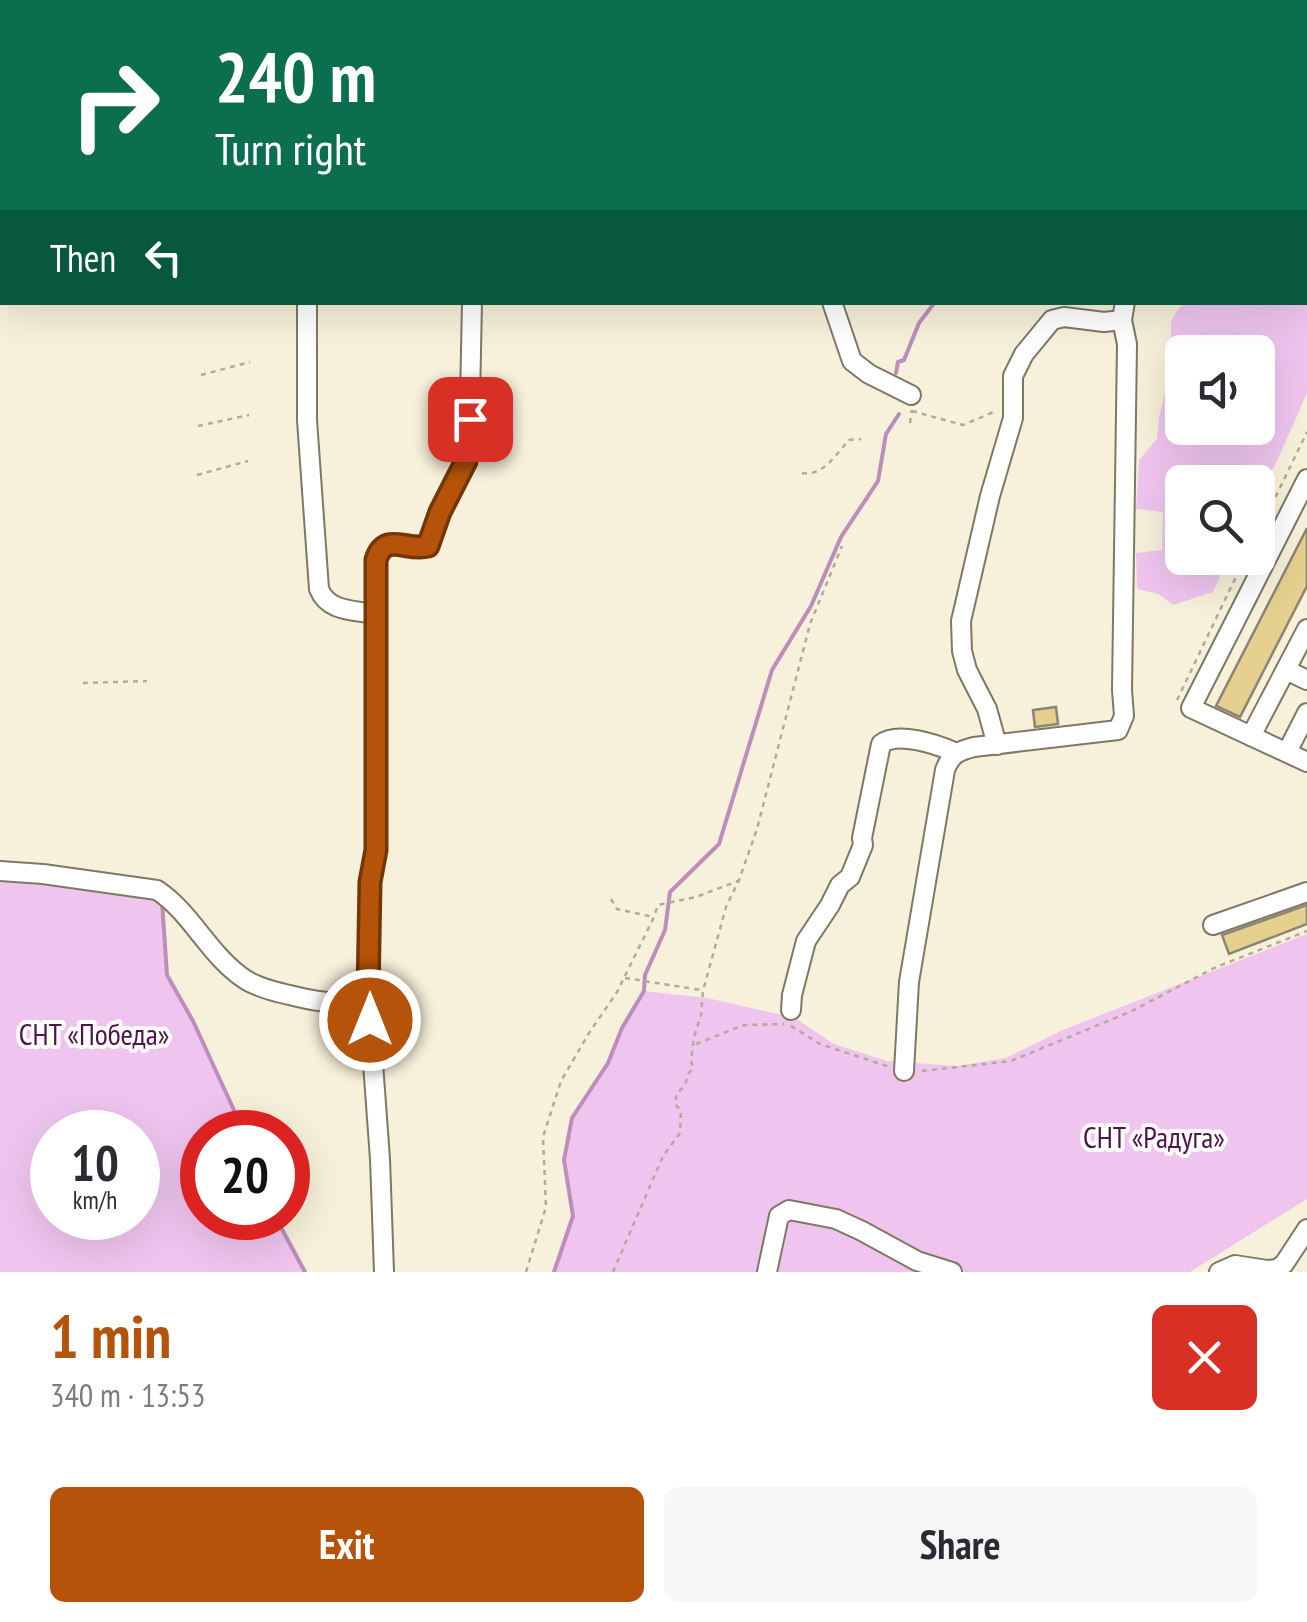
<!DOCTYPE html>
<html lang="en">
<head>
<meta charset="utf-8">
<style>
  body { margin:0; font-family:"PT Sans Narrow",sans-serif; background:#f7f7f7; color:#2b2b33; height:100vh; display:flex; flex-direction:column; font-size:38px; white-space:nowrap }
  * { box-sizing:border-box; margin:0 }
  p { font-size:32px; color:#7c7c81 }
  .icon { flex:none; width:55px; height:55px; fill:none; stroke:currentColor; stroke-width:2; stroke-linecap:round; stroke-linejoin:round }
  .map { position:relative; height:1272px; overflow:hidden }
  .details { display:flex; flex-direction:column; background:#fff; flex:1 }
  .details>* { flex:none }
  .guide { position:absolute; left:0px; top:0px; width:1308px; height:305px; box-shadow:0 10px 40px #0002; background:#0b6e4f; color:#fff; overflow:hidden }
  .fabs { position:absolute; left:1165px; top:335px; display:grid; gap:20px }
  .fabs a { display:grid; place-items:center; width:110px; height:110px; border-radius:15px; background:#fff; box-shadow:0 10px 40px #0002; font-size:50px }
  .speed { position:absolute; left:30px; top:1110px; display:flex; gap:20px; font-size:50px; font-weight:700; text-align:center }
  .speed>* { display:grid; place-content:center; width:130px; height:130px; border-radius:50%; background:#fff; box-shadow:0 10px 40px #0002; line-height:1 }
  .speed small { font-size:25px; font-weight:400 }
  .speed .limit { border:15px solid #d22; background:#fff; color:#111 }
  .pin { position:absolute; display:grid; place-items:center; width:85px; height:85px; color:#fff; margin:-42px; border-radius:20px; box-shadow:0 5px 15px #0006 }
  .me { position:absolute; width:110px; margin:-55px; rotate:0deg; stroke-linejoin:round; filter:drop-shadow(0 0 8px #0008) }
  .turn { display:flex; align-items:center; gap:35px; height:210px; padding:0 50px; font-size:45px }
  .turn .icon { width:130px; height:130px; stroke-width:2.5 }
  .turn b { display:block; font-size:70px; line-height:85px }
  .then { display:flex; align-items:center; height:95px; padding:0 50px; background:#0003; gap:20px; font-size:38px }
  .round { display:grid; place-items:center; flex:none; width:105px; height:105px; border-radius:15px; background:#f7f7f7 }
  .head { display:flex; align-items:center; justify-content:space-between; height:170px; padding:0 50px }
  h1 { font-size:60px; font-weight:800; line-height:75px; color:#b45309 }
  .cta { display:flex; gap:20px; margin-top:auto; padding:20px 50px }
  .cta a { flex:1; height:115px; border-radius:15px; background:#b45309; color:#fff; font-size:40px; font-weight:800; line-height:115px; text-align:center }
  .cta a+a { background:#f7f7f7; color:#2b2b33 }
  .map>svg:first-child { display:block }
  .green { fill:#efc5ef; fill-rule:evenodd }
  .lines { fill:none; stroke-linecap:round; stroke-linejoin:round }
  .stream { stroke:#bd8ebd; stroke-width:4 }
  .building { fill:#e5d08f; stroke:#8c8572; stroke-width:2.5 }
  .minor-casing { stroke:#7e7865; stroke-width:22 }
  .path { stroke:#b1ab9a; stroke-width:2.5; stroke-dasharray:5 5; stroke-linecap:butt }
  .minor { stroke:#fff; stroke-width:18 }
  .route-casing { stroke:#753606; stroke-width:25 }
  .route { stroke:#b45309; stroke-width:18 }
  .labels { text-anchor:middle; stroke-width:8; stroke-linejoin:round; paint-order:stroke }
  .park-label { font-size:30px; fill:#4d144f; stroke:#fffdf9 }
</style>
</head>
<body>
<div class="map">
<svg width="1307" height="1272" viewBox="0 0 1307 1272">
  <rect width="100%" height="100%" fill="#f7f0da"/>
  <g class="green">
    <path d="M1307,225v168l-30,68 -19,35v-14h-76v76h46l-15,34 -40,13 -14,-11 -22,-5 -1,-36 26,-3 1,-38 -27,-3 3,-49 18,-21 2,-22 9,-37 3,-15v-44l8,-13 8,-5 118,-1v-76zM1182,352h76v76h-76z"/>
    <path d="M0,878l114,11 48,12 5,74 26,46 51,111h-42v86h74l29,54h-305zM52,1132h86v86h-86z"/>
    <polygon points="1307,934 1307,1199 1190,1272 554,1272 573,1217 564,1160 572,1118 608,1063 622,1028 644,991 707,998 795,1018 834,1044 887,1061 957,1066 1006,1058 1063,1030"/>
  </g>
  <g class="lines">
    <g class="stream">
      <polyline points="1023,0 1025,2"/>
      <polyline points="1046,2 1051,0"/>
      <polyline points="896,373 898,362 904,360 919,323 935,302"/>
      <polyline points="162,901 167,975 193,1021 244,1132"/>
      <polyline points="276,1218 305,1272"/>
      <polyline points="554,1272 573,1216 564,1160 572,1118 608,1063 622,1028 644,991 645,975 665,930 670,892 719,844 772,670 811,606 841,537 878,481 886,434 899,414"/>
    </g>
  </g>
  <g class="building">
    <polygon points="1307,528 1307,586 1240,717 1216,706"/>
    <polygon points="1056,707 1058,724 1035,727 1033,710"/>
    <polygon points="1307,905 1307,924 1229,954 1222,935"/>
  </g>
  <g class="lines">
    <g class="minor-casing">
      <g id="minor">
        <polyline points="169,0 170,2"/>
        <polyline points="306,0 306,2"/>
        <polyline points="481,2 481,0"/>
        <polyline points="896,2 897,0"/>
        <polyline points="1269,2 1273,0"/>
        <polyline points="1305,82 1307,81"/>
        <polyline points="1305,215 1307,214"/>
        <path d="M307,302v118l12,169c9,23 35,21 56,25"/>
        <polyline points="832,302 852,361 869,374 911,395"/>
        <polyline points="1307,479 1191,708 1251,736 1307,629"/>
        <polyline points="1286,670 1307,680"/>
        <polyline points="1251,736 1307,762"/>
        <polyline points="997,745 987,709 967,670 962,651 961,621 990,496 1013,418 1013,376 1024,354 1052,320 1064,317 1104,322 1122,320"/>
        <polyline points="1287,752 1307,713"/>
        <path d="M0,871l43,3 114,16c35,23 53,67 89,90 15,9 35,13 52,17 24,6 47,8 70,-2"/>
        <polyline points="1213,925 1307,892"/>
        <path d="M791,1010l1,-15 14,-54 24,-36 10,-20 10,-8 13,-32 -1,-7 19,-94c16,-13 55,0 73,8"/>
        <path d="M904,1071l5,-89 36,-212c6,-16 13,-19 29,-23l144,-17 6,-14 -2,-26 5,-346 -5,-24 3,-18"/>
        <path d="M384,1272l-4,-113 -12,-164 3,-113 5,-40v-282c9,-29 31,-8 53,-14l11,-34 26,-51 3,-13 3,-146"/>
        <polyline points="767,1272 779,1216 789,1210 836,1219 862,1231 917,1261 952,1272"/>
        <polyline points="1219,1272 1235,1265 1267,1270 1277,1269 1284,1264 1307,1229"/>
      </g>
    </g>
    <g class="path">
      <polyline points="201,375 250,362"/>
      <polyline points="912,411 963,425 996,411"/>
      <polyline points="910,423 912,410"/>
      <polyline points="198,426 249,415"/>
      <path d="M802,473c21,4 34,-19 47,-33l12,-1"/>
      <polyline points="197,475 248,461"/>
      <polyline points="1258,533 1307,432"/>
      <polyline points="83,683 147,681"/>
      <polyline points="1177,700 1245,558"/>
      <polyline points="611,899 617,909 653,917"/>
      <polyline points="625,978 701,990"/>
      <polyline points="791,1026 820,1044 890,1067"/>
      <polyline points="696,1044 744,1025 784,1024"/>
      <polyline points="922,1071 1011,1061 1132,1011 1214,968 1307,931"/>
      <polyline points="526,1272 546,1207 543,1137 561,1081 589,1033 617,992 654,917 658,905 696,897 738,881"/>
      <path d="M613,1272l50,-116 17,-23 1,-22 -6,-7 2,-11c13,-10 7,-16 16,-25l-2,-8 3,-23 7,-22 2,-24 23,-84 13,-27 18,-51 53,-205 32,-78"/>
    </g>
    <use href="#minor" class="minor"/>
  </g>
  <g class="lines">
    <g class="route-casing">
      <path id="route" d="M370,1020l-2,-25 2,-113 6,-32v-290c9,-29 31,-8 52,-14l12,-34 26,-51 4,-42"/>
    </g>
    <use href="#route" class="route"/>
  </g>
  <g class="labels">
    <g class="park-label">
      <text x="94" y="1045">СНТ «Победа»</text>
      <text x="1154" y="1148">СНТ «Радуга»</text>
    </g>
  </g>
</svg>
<div class="fabs">
<a><svg class="icon" aria-label="sound" viewBox="0 0 24 24"><path d="M4 9h4l5-4v14l-5-4H4zM17 9q2 3 0 6"/></svg></a>
<a><svg class="icon" aria-label="search" viewBox="0 0 24 24"><circle cx="10" cy="10" r="6"/><path d="M15 15l6 6"/></svg></a>
</div>
<div class="speed"><div>10<small>km/h</small></div><div class="limit">20</div></div>
<div class="pin" style="left:470px;top:419px;background:#d93025"><svg class="icon" aria-label="arrive" viewBox="0 0 24 24"><path d="M6 21V4h12l-3 4 3 4H6"/></svg></div>
<svg class="me" style="left:370px;top:1020px" viewBox="-20 -20 40 40"><circle r="17" fill="#b45309" stroke="#fff" stroke-width="3"/><path d="M0-11L8 9 0 5-8 9z" fill="#fff"/></svg>
<div class="guide">
<div class="turn"><svg class="icon" aria-label="right" viewBox="0 0 24 24"><path d="M7 20v-9h11M14 6l5 5-5 5"/></svg><div><b>240 m</b>Turn right</div></div>
<div class="then">Then<svg class="icon" aria-label="left" viewBox="0 0 24 24"><path d="M17 20v-9H6M10 6l-5 5 5 5"/></svg></div>
</div>
</div>
<section class="details">
<div class="head"><div><h1>1 min</h1><p>340 m · 13:53</p></div><a class="round" style="background:#d93025;color:#fff"><svg class="icon" aria-label="close" viewBox="0 0 24 24"><path d="M6 6l12 12M18 6L6 18"/></svg></a></div>
<div class="cta"><a>Exit</a><a>Share</a></div>
</section>
</body>
</html>
